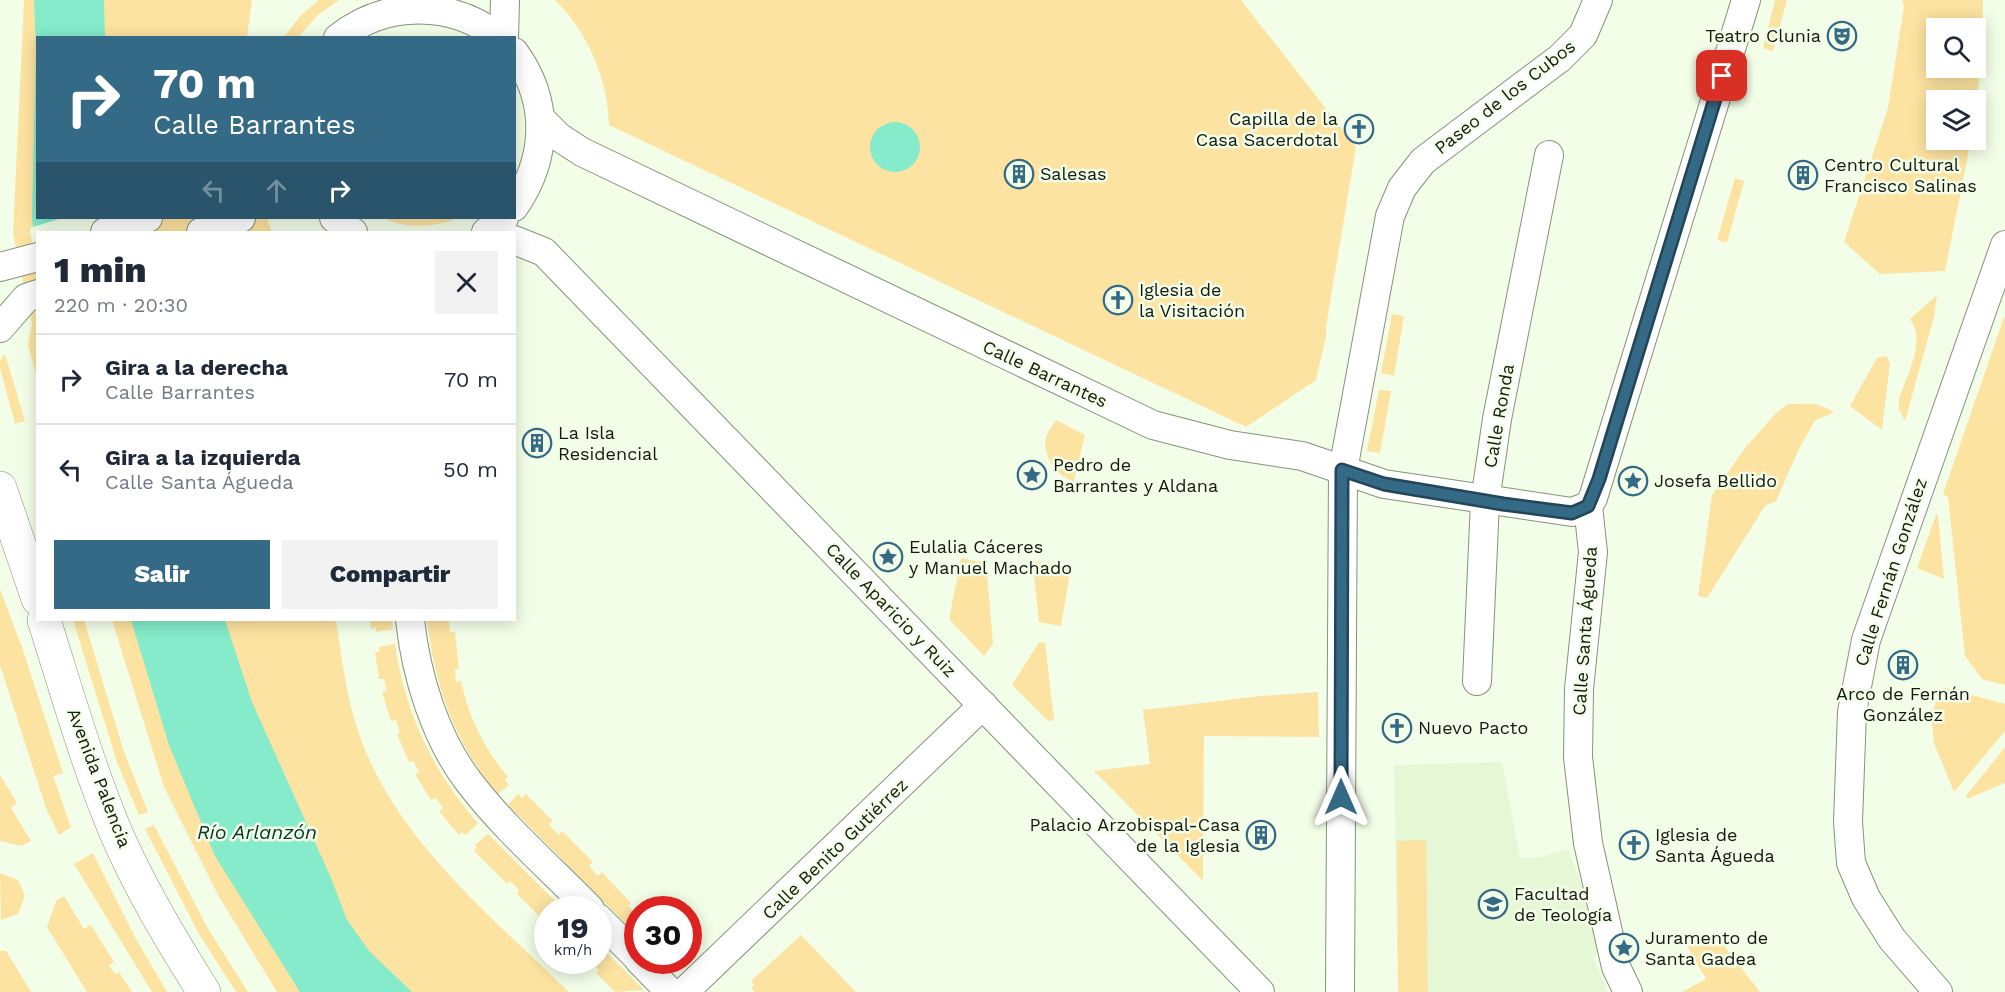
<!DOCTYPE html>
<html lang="es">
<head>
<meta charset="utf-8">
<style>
  body { margin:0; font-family:"Work Sans",sans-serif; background:#f2f2f3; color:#1f2937; height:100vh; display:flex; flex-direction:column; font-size:22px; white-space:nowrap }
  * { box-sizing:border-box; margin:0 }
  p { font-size:20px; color:#747a83 }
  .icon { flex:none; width:33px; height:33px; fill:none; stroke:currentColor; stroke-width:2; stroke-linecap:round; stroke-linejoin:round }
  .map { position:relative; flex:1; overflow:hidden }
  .details { position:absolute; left:36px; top:231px; width:480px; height:390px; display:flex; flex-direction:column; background:#fff; border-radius:0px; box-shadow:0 3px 15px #0003 }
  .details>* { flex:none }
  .top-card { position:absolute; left:36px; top:36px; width:480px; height:183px; border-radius:0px; box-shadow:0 3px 15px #0003; background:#346a86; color:#fff; overflow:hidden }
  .buttons { position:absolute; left:1926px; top:18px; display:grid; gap:12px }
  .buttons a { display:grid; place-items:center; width:60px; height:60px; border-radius:0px; background:#fff; box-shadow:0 3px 15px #0003; font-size:30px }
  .speed { position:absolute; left:534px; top:896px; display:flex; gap:12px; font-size:30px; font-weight:700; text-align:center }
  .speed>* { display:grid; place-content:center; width:78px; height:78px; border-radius:50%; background:#fff; box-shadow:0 3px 15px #0003; line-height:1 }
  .speed small { font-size:15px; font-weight:400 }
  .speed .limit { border:9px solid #d22; background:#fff; color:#111 }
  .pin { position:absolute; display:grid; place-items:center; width:51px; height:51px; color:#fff; margin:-26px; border-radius:12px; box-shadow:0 3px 9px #0006 }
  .me { position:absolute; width:66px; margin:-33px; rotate:0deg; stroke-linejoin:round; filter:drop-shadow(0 0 4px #0008) }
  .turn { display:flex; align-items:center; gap:21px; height:126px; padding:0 18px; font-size:27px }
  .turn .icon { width:78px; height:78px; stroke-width:2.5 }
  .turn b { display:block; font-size:42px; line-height:51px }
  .lanes { display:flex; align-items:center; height:57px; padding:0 18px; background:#0003; justify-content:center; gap:30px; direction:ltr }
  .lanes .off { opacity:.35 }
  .round { display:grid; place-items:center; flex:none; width:63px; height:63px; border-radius:0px; background:#f2f2f3 }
  .overview { display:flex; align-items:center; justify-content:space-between; height:102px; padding:0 18px }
  h1 { font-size:36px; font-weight:800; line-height:45px }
  .action { display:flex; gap:12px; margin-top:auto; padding:12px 18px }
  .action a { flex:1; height:69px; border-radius:0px; background:#346a86; color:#fff; font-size:24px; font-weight:800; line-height:69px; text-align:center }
  .action a+a { background:#f2f2f3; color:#1f2937 }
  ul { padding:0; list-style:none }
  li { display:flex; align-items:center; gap:18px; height:90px; padding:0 18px; border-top:2px solid #e0e1e3 }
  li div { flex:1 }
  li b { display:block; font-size:22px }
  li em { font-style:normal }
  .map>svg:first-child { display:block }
  .built { fill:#e5f7d4 }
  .green { fill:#fde3a1; fill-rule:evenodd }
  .water { fill:#85ebca }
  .pier { fill:#f3fee8 }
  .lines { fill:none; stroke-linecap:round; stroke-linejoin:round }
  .street-casing { stroke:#86937a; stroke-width:30 }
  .highway-casing { stroke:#86937a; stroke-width:34 }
  .street { stroke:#fff; stroke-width:28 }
  .highway { stroke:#fff; stroke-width:33 }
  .route-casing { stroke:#224557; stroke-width:15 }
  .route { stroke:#346a86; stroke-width:10 }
  .labels { text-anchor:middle; stroke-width:5; stroke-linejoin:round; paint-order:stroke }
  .poi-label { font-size:18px; fill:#151a10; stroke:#f3fee8; text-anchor:start }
  .street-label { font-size:18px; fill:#151a10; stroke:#f3fee8 }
  .water-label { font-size:20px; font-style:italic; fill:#07372b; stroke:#f3fee8 }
</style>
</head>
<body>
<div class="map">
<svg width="2005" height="992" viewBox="0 0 2005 992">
  <rect width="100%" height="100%" fill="#f3fee8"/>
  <polygon class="built" points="1502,762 1520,858 1542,857 1568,849 1607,950 1593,956 1608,992 1398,992 1394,765"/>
  <g class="green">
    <polygon points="24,0 252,0 247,37 38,38 38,218 267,218 272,232 38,232 37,377 28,345 32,324 13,233"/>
    <polygon points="319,0 339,0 318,15 298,37 284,37 300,16"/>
    <path d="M555,0h686l115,147 -30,180v9l-10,44 -70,47 -637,-302c-1,-45 -21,-93 -54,-125z"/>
    <polygon points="1775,0 1787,0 1773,51 1763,48"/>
    <path d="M1902,0h81l-1,53 -6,52v-5h-40v40h35l-26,131 -65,3 -36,-32 44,-134 16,-102zM1936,28h40v40h-40z"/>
    <polygon points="1735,178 1744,181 1727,243 1717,240"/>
    <path d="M384,218h74c-22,9 -52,12 -74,0z"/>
    <path d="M1937,295l-3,22 -29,104 -6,-12v-10c7,-22 28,-58 11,-80z"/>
    <polygon points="1392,314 1404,316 1394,376 1381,373"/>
    <polygon points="2004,317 2005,317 2005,685 1982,679 1965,656 1948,497 1943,494"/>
    <polygon points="5,354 25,421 15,424 0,368 0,361"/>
    <polygon points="1883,356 1887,357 1890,364 1882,430 1850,406 1877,358"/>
    <polygon points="1379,390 1391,391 1380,453 1367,451"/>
    <path d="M1788,404c18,0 32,-3 46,9l-19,7 -17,31 -22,50 -11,5 -58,92 -9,-2 14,-101 33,-47 32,-36z"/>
    <path d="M1056,420l29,15 -11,46c-16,-3 -33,-26 -28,-44 2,-6 7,-12 10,-17z"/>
    <polygon points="1936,515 1938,515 1944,579 1917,568"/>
    <polygon points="961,558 986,563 993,644 984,656 949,619"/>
    <polygon points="1036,562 1071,567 1061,626 1039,622 1033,567"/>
    <polygon points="0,589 23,650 63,773 53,776 71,827 59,835 46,808 0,665"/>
    <polygon points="73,620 84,620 124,752 148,812 139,815 117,762"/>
    <path d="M112,620h224c5,32 9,67 18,98 32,114 134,195 215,274h-292l-59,-97 -54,-108z"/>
    <polygon points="370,620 392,620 393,629 376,632 376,628 371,629"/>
    <path d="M427,620h22l1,12h5l4,37h-4l1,13 5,-1c8,37 23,67 47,96l-3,3 4,5 -11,9c-44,-51 -63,-109 -71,-174z"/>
    <polygon points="1039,642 1045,643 1054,720 1048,721 1012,685"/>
    <path d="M395,644c10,69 38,128 83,179l-12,12 -4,-3 -3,3 -20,-24 4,-3 -7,-10 -5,2 -16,-26 4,-2 -6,-11 -4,1 -12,-28 3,-2 -4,-12 -5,1 -9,-29 5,-1 -3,-12h-5l-4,-27h4v-5z"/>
    <polygon points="1942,687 2005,704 2005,731 1954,792 1934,743 1931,715"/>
    <polygon points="1318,692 1319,737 1204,736 1203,881 1094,771 1150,764 1143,710 1260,696"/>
    <polygon points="2005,747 2005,783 1967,799 1966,796"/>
    <polygon points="0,775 17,803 11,808 31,841 22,846 0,841"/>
    <polygon points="518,794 522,798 526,794 553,821 549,825 559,835 562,831 593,862 589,866 598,876 602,872 631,903 628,906 637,915 637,935 508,805"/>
    <polygon points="154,825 207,927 248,992 236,992 199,934 145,829"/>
    <polygon points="488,834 563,909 548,909 547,924 517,894 519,890 510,881 507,884 474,851 477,848 475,845"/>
    <polygon points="1426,840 1428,992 1398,992 1397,841"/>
    <polygon points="93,853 136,939 167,992 152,992 74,864"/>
    <polygon points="0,873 18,880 25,896 18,914 1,920"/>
    <polygon points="64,896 84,929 91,925 114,962 109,965 115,974 119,972 132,992 87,992 47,927 56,901"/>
    <polygon points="801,935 856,992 755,992 751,988 754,985 751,981"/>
    <polygon points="1707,939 1719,939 1760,992 1682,992 1706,979 1687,946"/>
    <polygon points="599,945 644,990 615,992 596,973 599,970 590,960 586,963 583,960 598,960"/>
    <polygon points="0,951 6,951 31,992 0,992"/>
  </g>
  <g class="water">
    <polygon points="34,0 104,0 105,37 38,38 38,218 148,218 38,232 37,264 32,219 36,50"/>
    <circle cx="895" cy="147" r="25"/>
    <polygon points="131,620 225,620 252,702 331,878 347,920 370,952 412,992 300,992 215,856 169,745"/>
  </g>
  <polygon class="pier" points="62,218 152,218 157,232 38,232 38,267 35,264 30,228"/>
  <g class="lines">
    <g class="street-casing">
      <g id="street">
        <path d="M338,38c48,-38 114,-38 162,0"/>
        <polyline points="504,38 505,0"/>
        <path d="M514,52c36,49 34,106 0,155"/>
        <polyline points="541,119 559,137 582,152 1153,425 1230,445 1302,456 1384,484 1572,512 1588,506"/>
        <polyline points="334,218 353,232"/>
        <polyline points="105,232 148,218"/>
        <polyline points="201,232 241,218"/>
        <polyline points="486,232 504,218"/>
        <polyline points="514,240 544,252 1260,992"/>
        <polyline points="0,267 38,257"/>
        <polyline points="0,328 26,298 38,294"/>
        <path d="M410,620c6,55 25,118 59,162 35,46 81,86 121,127"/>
        <polyline points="1477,681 1485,501 1497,419 1549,155"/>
        <polyline points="598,918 638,958"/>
        <polyline points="639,960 670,992"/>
        <polyline points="684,992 983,705"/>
        <polyline points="1340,992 1343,470 1390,216 1402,188 1423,161 1560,58 1583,35 1598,0"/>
        <polyline points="1628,992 1616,967 1588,843 1578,757 1579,689 1593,552 1588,506 1593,498 1746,0"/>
        <polyline points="1938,992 1892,939 1866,898 1851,863 1848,822 1852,712 1866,640 2005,245"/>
      </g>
    </g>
    <g class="highway-casing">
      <g id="highway">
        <polyline points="0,488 38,599"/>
        <path d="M44,620c22,69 42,140 70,208 24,57 57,112 90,164"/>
      </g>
    </g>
    <use href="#street" class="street"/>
    <use href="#highway" class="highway"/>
  </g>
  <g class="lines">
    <g class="route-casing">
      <polyline id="route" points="1341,797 1342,470 1384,484 1503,504 1572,513 1588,506 1599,479 1722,76"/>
    </g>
    <use href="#route" class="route"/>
  </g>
  <defs>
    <g id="theatre-ring" transform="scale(1.5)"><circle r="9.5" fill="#f3fee8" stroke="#346a86" stroke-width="1.5"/><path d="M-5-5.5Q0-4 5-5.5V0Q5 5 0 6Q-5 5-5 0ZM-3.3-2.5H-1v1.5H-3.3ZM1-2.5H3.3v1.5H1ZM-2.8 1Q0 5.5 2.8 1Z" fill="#346a86"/></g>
    <g id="church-ring" transform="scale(1.5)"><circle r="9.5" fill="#f3fee8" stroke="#346a86" stroke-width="1.5"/><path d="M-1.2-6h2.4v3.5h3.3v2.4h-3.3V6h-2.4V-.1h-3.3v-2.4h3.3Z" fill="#346a86"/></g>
    <g id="building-ring" transform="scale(1.5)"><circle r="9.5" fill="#f3fee8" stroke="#346a86" stroke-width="1.5"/><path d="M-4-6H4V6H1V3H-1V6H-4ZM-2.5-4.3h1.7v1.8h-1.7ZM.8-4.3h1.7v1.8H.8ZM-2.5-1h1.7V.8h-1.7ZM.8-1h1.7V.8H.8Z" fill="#346a86"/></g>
    <g id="sight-ring" transform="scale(1.5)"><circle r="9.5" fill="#f3fee8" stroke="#346a86" stroke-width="1.5"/><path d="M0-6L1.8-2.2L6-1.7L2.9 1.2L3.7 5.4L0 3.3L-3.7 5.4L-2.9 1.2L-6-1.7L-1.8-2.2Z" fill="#346a86"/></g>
    <g id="university-ring" transform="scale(1.5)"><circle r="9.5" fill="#f3fee8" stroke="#346a86" stroke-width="1.5"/><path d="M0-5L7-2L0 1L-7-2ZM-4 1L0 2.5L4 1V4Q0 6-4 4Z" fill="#346a86"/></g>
  </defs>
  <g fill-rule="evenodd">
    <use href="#theatre-ring" x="1842" y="36"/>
    <use href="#church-ring" x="1359" y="129"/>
    <use href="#building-ring" x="1019" y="174"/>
    <use href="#building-ring" x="1803" y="175"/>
    <use href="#church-ring" x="1118" y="300"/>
    <use href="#building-ring" x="537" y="443"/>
    <use href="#sight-ring" x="1032" y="475"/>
    <use href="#sight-ring" x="1633" y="481"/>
    <use href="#sight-ring" x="888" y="557"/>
    <use href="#building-ring" x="1903" y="665"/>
    <use href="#church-ring" x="1397" y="728"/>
    <use href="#building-ring" x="1261" y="835"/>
    <use href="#church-ring" x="1634" y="845"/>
    <use href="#university-ring" x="1493" y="904"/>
    <use href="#sight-ring" x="1624" y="948"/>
  </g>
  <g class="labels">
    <g class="poi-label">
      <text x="1821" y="42" text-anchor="end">Teatro Clunia</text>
      <text x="1338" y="125" text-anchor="end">Capilla de la<tspan x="1338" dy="21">Casa Sacerdotal</tspan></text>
      <text x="1824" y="171">Centro Cultural<tspan x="1824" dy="21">Francisco Salinas</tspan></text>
      <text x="1040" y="180">Salesas</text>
      <text x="1139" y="296">Iglesia de<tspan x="1139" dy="21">la Visitación</tspan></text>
      <text x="558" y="439">La Isla<tspan x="558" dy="21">Residencial</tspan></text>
      <text x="1053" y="471">Pedro de<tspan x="1053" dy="21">Barrantes y Aldana</tspan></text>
      <text x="1654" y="487">Josefa Bellido</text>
      <text x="909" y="553">Eulalia Cáceres<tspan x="909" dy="21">y Manuel Machado</tspan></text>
      <text x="1903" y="700" text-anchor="middle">Arco de Fernán<tspan x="1903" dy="21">González</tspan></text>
      <text x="1418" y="734">Nuevo Pacto</text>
      <text x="1240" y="831" text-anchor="end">Palacio Arzobispal-Casa<tspan x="1240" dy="21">de la Iglesia</tspan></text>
      <text x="1655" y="841">Iglesia de<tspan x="1655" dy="21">Santa Águeda</tspan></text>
      <text x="1514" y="900">Facultad<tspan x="1514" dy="21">de Teología</tspan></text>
      <text x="1645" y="944">Juramento de<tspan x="1645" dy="21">Santa Gadea</tspan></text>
    </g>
    <g class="street-label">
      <text transform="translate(1505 97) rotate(-38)" y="6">Paseo de los Cubos</text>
      <text transform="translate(1045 374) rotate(25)" y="6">Calle Barrantes</text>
      <text transform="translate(1499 416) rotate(-80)" y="6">Calle Ronda</text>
      <text transform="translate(1891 572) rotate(-72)" y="6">Calle Fernán González</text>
      <text transform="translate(891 610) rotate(46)" y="6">Calle Aparicio y Ruiz</text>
      <text transform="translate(1585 631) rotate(-86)" y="6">Calle Santa Águeda</text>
      <text transform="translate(99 778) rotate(69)" y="6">Avenida Palencia</text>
      <text transform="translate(835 849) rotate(-44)" y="6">Calle Benito Gutiérrez</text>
    </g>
    <g class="water-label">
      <text x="257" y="839">Río Arlanzón</text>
    </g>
  </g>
</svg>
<div class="buttons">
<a><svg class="icon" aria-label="search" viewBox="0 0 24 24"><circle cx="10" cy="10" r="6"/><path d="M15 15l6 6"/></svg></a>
<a><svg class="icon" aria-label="layers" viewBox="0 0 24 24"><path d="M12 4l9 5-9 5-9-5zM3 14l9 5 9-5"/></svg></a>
</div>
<div class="speed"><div>19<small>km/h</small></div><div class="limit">30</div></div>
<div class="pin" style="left:1722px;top:76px;background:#d93025"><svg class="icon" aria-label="arrive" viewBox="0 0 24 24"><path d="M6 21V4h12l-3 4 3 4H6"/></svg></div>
<svg class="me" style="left:1341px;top:797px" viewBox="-20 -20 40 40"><path d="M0-17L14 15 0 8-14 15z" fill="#346a86" stroke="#fff" stroke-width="4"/></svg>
<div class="top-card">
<div class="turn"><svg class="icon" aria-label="right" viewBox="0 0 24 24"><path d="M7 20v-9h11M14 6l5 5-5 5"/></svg><div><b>70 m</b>Calle Barrantes</div></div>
<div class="lanes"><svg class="icon off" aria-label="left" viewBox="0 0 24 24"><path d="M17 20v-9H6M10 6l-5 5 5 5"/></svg><svg class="icon off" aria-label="ahead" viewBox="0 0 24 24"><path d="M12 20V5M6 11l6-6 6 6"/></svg><svg class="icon" aria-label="right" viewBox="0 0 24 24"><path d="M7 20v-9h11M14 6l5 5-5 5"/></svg></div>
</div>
<section class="details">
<div class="overview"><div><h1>1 min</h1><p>220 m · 20:30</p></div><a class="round"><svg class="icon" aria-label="close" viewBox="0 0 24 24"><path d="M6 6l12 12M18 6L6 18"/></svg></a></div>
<ul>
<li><svg class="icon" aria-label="right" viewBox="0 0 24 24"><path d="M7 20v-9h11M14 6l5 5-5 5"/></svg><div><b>Gira a la derecha</b><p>Calle Barrantes</p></div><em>70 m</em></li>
<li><svg class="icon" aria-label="left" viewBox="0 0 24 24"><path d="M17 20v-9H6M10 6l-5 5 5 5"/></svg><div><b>Gira a la izquierda</b><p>Calle Santa Águeda</p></div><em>50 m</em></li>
</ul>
<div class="action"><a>Salir</a><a>Compartir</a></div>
</section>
</div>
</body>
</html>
